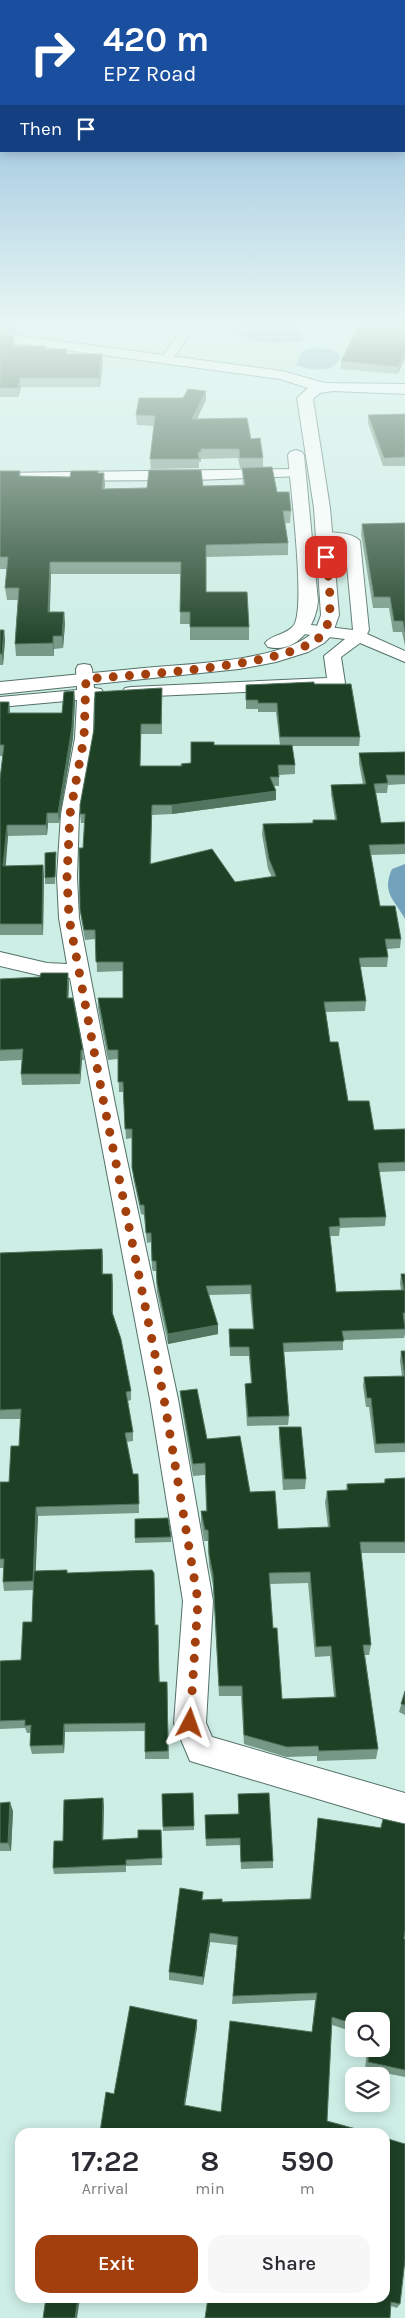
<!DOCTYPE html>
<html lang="en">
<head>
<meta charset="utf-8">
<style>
  body { margin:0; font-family:Karla,sans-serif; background:#f7f7f7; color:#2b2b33; height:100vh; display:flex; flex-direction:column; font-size:19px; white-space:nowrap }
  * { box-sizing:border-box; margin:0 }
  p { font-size:16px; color:#7c7c81 }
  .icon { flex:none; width:28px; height:28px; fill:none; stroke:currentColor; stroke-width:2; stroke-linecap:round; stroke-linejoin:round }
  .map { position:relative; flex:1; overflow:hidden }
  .drawer { position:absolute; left:15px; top:2128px; width:375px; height:175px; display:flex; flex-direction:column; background:#fff; border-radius:15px; box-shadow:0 2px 12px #0003 }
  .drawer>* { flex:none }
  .guide { position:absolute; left:0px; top:0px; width:405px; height:152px; box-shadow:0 2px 12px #0003; background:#1a4fa0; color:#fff; overflow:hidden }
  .controls { position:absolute; left:345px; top:2012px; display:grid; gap:10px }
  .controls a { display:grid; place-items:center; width:45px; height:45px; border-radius:10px; background:#fff; box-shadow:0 2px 12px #0003; font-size:25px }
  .pin { position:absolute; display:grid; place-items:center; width:42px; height:42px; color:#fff; margin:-21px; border-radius:10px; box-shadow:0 2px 8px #0006 }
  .me { position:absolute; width:55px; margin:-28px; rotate:4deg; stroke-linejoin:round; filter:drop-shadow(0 0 4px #0008) }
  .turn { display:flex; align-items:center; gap:18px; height:105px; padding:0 20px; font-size:22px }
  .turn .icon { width:65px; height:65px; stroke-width:2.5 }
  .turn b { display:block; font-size:35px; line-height:42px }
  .then { display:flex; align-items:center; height:48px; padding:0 20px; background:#0003; gap:10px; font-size:19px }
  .eta { display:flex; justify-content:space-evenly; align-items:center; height:85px; text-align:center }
  .eta b { font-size:30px; font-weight:600; line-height:35px }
  .primary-button { display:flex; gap:10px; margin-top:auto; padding:10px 20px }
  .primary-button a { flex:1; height:58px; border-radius:15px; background:#a33f0d; color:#fff; font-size:20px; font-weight:600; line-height:58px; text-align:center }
  .primary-button a+a { background:#f7f7f7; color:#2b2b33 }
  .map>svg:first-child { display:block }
  .water { fill:#73a3bc }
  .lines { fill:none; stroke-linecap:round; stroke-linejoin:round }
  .street-casing { stroke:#537169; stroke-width:2 }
  .secondary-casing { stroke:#537169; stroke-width:2 }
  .street { fill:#fff; fill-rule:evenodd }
  .secondary { fill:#fff; fill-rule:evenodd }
  .wall { fill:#769886; fill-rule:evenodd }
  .shaded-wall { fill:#52755f }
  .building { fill:#1e4126; stroke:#52755f; fill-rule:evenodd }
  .route { stroke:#a33f0d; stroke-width:9; stroke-dasharray:0 16.2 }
</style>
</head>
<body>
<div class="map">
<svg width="405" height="2318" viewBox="0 0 405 2318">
  <rect width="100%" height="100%" fill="#cdeee5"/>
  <g class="water">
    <path d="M236,325h62l-1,3 6,13c-24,2 -45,5 -66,-8z"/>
    <path d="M308,349c10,-1 25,-2 32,7 -4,19 -30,14 -44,9l7,-14z"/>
    <path d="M405,864v55c-10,-19 -24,-26 -13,-50z"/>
  </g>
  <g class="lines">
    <g class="street-casing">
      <g id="street">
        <polygon points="177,325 189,325 188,337 171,361 163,361 161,358 176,337"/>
        <polygon points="298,469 303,470 305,473 303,476 194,480 0,481 0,473"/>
        <path d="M325,532c11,1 27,0 35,9l9,89 -2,4 38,17v11l-45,-19 -19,14 4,26 -3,4 -6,1 -205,9 -6,-1 -3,-4 3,-4 6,-1 196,-9 -3,-22 21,-17 -42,-5 -6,-2 -2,-3 2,-3 6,-2 50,6 -8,-87 -25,-3 -3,-3 3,-3z"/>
        <polygon points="84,664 90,665 92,669 94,688 101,689 104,693 101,697 94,698 93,738 79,814 77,877 79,918 115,1104 178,1399 213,1601 206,1723 212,1737 405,1793 405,1825 190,1761 174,1723 183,1601 150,1399 70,978 47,977 0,966 0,952 47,963 67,964 59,918 57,877 61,814 75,738 77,700 0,707 0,697 77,690 76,669 78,665"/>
      </g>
    </g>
    <g class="secondary-casing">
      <g id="secondary">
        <path d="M0,333l282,38 43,12 80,1v10l-72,-3 -13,2 -7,6 17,109 9,107 -7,20 -8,8 -16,9 -32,10 -37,7 -239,25v-12c48,-5 96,-9 144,-14 43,-4 133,-7 166,-33 7,-5 8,-12 11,-20l-7,-107 -17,-110 11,-10 -28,-9 -280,-38z"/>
        <path d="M296,450l6,2 2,3 14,146c-2,25 -21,53 -50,46l-3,-4c7,-9 22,-8 29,-18 12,-18 -4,-142 -6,-170l2,-3z"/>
      </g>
    </g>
    <use href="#street" class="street"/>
    <use href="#secondary" class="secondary"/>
  </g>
  <g class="wall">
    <polygon points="0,325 19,325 17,333 0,332"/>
    <polygon points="381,325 405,325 398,374 341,369 341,361 382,327"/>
    <polygon points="0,334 14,336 15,346 45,346 45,349 68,354 102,354 103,363 100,387 21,387 18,397 0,397"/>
    <polygon points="206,391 206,400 197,419 251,439 263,458 263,468 277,492 291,511 290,523 285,523 288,543 288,555 206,557 206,592 249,627 249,640 190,640 190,624 180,624 181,574 51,574 50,612 64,612 65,624 63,648 54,649 54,656 16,656 15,644 18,600 7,600 5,588 7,569 0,569 0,471 20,471 21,476 70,477 98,471 98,473 105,485 104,489 243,485 242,468 262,468 240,468 238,458 201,459 201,462 199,462 199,468 151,469 150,459 154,426 137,425 136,415 183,398"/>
    <polygon points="405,414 405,466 383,466 368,423 368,415"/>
    <polygon points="405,523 405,646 402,632 393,632 389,608 373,608 361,534 362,524"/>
    <polygon points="0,630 4,630 5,640 3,665 0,665"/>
    <polygon points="314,684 360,737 359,746 292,746 295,765 295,774 279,775 279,786 274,786 276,791 276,800 172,814 152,815 151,864 235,882 272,877 268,869 262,834 263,824 313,823 313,820 335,820 331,794 331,785 363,784 359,763 359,753 405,752 405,784 388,785 387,793 376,793 381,823 405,822 405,854 371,855 380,906 401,939 400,948 387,949 388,957 387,967 360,967 366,1001 365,1011 326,1012 330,1042 348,1101 374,1130 405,1129 405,1171 379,1172 386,1217 385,1226 340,1228 339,1236 330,1236 336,1292 401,1290 400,1283 401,1274 405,1274 405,1334 404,1338 343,1340 343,1350 284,1352 289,1416 288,1425 247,1426 245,1393 245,1384 251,1383 249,1356 230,1356 229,1329 253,1329 250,1294 209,1295 218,1334 168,1344 157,1292 156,1271 153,1271 152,1268 151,1242 147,1243 144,1215 141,1214 133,1177 132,1138 126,1139 123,1092 119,1092 118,1059 108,1060 98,1008 98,998 123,998 123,971 97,972 96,939 85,940 81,918 80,909 85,823 81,823 80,814 162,688 162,734 141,734 140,766 182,766 191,763 214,745 280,745 276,712 258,712 258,709 246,709 246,685"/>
    <polygon points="74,691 75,702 73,738 59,823 48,823 47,835 8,836 5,866 44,876 43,935 0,935 0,779 3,756 0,756 0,702 9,702 10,713 62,713"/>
    <polygon points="56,859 55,884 45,884 45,878"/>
    <polygon points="0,979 69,984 68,998 83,1050 84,1060 82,1060 80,1084 22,1085 21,1074 22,1060 0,1061"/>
    <polygon points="102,1249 103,1274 113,1284 113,1314 131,1391 131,1400 128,1401 133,1432 133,1441 126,1442 133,1474 138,1474 139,1513 38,1516 35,1571 67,1573 155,1625 160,1682 167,1682 169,1759 145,1759 145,1731 65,1732 64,1753 32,1754 30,1746 30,1733 27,1733 25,1728 0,1729 0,1661 21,1660 32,1622 33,1590 4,1591 3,1582 3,1568 0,1568 0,1482 9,1482 19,1446 21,1419 0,1419 0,1253"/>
    <polygon points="401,1351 405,1351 405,1452 375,1453 369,1407 366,1407 363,1386 364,1377 402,1376 400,1361"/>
    <path d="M180,1391l27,48 43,53 28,37 50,-2 -3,-25 2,-11 19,-1 1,-6 37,-1 1,-4 20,-1v75h-44l10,92 -2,10h-4l13,94 -2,10 -59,2v-5l-31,1 -42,-13 -3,-48h-22l-6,-110 -4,-21 -1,-24h-4l-3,-18v-12h5l-1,-36 -12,1 -12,-73zM308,1583l7,74 15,-1 4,41 -52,2 -9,-71 -3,-44z"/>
    <polygon points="279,1427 306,1479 305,1489 283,1490 279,1438"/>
    <polygon points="171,1537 171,1542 135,1543 135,1538"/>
    <polygon points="405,1691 405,1715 399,1712"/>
    <polygon points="193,1793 194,1830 163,1831 162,1794"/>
    <polygon points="238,1794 273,1861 273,1868 241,1869 240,1845 206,1846 205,1815 238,1814"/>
    <polygon points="0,1803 13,1811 11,1851 0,1851"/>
    <polygon points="104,1805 103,1840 138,1838 161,1830 162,1865 126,1866 126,1872 54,1874 53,1868 63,1841"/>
    <polygon points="318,1818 380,1828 383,1819 404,1939 405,1939 405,2077 365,2069 367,2049 381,2049 381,2021 354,2021 354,2032 332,2025 327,2121 100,2132 114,2094 197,2027 185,2106 221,2112 312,2032 315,2000 232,2004 237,1945 210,1942 203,1985 169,1980 169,1972 203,1900 222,1902 310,1899"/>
    <polygon points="385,2298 400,2304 397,2308 391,2306"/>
  </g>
  <g class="shaded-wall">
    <polygon points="17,325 19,325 17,333"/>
    <polygon points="14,336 15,345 13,354 12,346"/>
    <polygon points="405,352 405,358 398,374 398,367"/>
    <polygon points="102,354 103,363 100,387 99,378"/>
    <polygon points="20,378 21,387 18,397 18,388"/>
    <polygon points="206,391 206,400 192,428 192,419"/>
    <polygon points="104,473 105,485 102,501 102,489"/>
    <polygon points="50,562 51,574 49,625 48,612"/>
    <polygon points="64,612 65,624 63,648 62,636"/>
    <polygon points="4,630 5,640 3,665 2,654"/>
    <polygon points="53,636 54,649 54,656 53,643"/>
    <polygon points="74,691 75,702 73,738 59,823 58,813"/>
    <polygon points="9,702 10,712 9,723 8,713"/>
    <polygon points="276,791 276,800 172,814 172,805"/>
    <polygon points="47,813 48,823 47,835 46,825"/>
    <polygon points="7,825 8,836 5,877 3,866"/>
    <polygon points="43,865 44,876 43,935 42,924"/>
    <polygon points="68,973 69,984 68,1008 67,998"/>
    <polygon points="81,1050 82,1060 80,1084 80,1074"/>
    <polygon points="102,1249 103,1259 103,1284 102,1274"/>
    <polygon points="112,1274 113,1284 113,1321 112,1312"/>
    <polygon points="218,1325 218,1334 168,1344 168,1334"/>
    <polygon points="36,1507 38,1516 35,1590 33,1581"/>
    <polygon points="64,1724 65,1732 64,1753 63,1745"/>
    <polygon points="103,1798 104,1805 103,1846 102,1840"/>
    <polygon points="10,1802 13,1811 11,1851 8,1843"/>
    <polygon points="210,1933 210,1942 203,1985 203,1977"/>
    <polygon points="197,2020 197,2027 184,2112 184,2105"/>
    <polygon points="78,2298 80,2298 77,2318 75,2318"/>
  </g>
  <g class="building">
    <polygon points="384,325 405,325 405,352 398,367 341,361 358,327 384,327"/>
    <polygon points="0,334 14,336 12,346 45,346 44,349 67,349 66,354 102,354 99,378 20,378 18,388 0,388"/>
    <polygon points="188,389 206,391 192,419 247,418 251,439 260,438 263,458 240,458 239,449 201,449 201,452 198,452 199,459 150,459 155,416 136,415 139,398 183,398"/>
    <polygon points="405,414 405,457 384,458 368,415"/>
    <polygon points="272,467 277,492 289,492 291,511 283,511 288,543 206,545 206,592 247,592 249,627 190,627 190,612 180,612 181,562 50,562 48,612 64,612 62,636 53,636 53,643 15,644 19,588 5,588 8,557 0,557 0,471 20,471 19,476 70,477 71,471 98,471 98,473 104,473 102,489 147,488 149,470 201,470 203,486 245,485 242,468"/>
    <polygon points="405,523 405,632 403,621 394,621 390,597 374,597 362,524"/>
    <polygon points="0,630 4,630 2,654 0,654"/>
    <polygon points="314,682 314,684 351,684 360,737 280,737 277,703 258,703 258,700 246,700 246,685"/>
    <polygon points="162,688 161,724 141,724 140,766 182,766 181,764 191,763 191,742 214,742 214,745 292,745 295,765 278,765 279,777 270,777 276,791 172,805 152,805 150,864 212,849 235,882 276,876 269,859 263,824 313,823 313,820 337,820 331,785 366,784 359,753 405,752 405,775 386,775 388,783 374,784 381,823 405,822 405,844 369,845 380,906 395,906 401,939 385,939 388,957 359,958 366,1001 324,1002 330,1042 338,1042 348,1101 369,1101 374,1130 405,1129 405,1162 378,1163 386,1217 339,1218 340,1226 329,1227 336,1292 404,1290 401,1274 405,1274 405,1313 403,1313 405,1329 342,1331 344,1341 283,1343 289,1416 248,1417 245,1384 252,1383 249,1347 230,1347 229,1329 254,1329 251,1285 206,1286 218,1325 168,1334 157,1283 156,1261 152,1261 152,1259 151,1233 146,1233 144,1205 140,1205 132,1168 132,1129 125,1129 123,1082 118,1082 118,1050 108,1050 98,998 123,998 123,962 96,962 95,930 84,930 80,909 79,848 83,848 85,814 80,814 80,805 94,729 95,692"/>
    <polygon points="74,691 72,727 58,813 47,813 46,825 7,825 3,866 43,865 42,924 0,924 0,779 4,745 0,745 0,702 9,702 8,713 62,713 64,692"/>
    <polygon points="56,852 55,877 45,878 45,853"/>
    <polygon points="41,973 68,973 67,998 73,998 83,1050 81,1050 80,1074 21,1074 23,1049 0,1050 0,979 40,977"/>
    <polygon points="102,1249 102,1274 112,1274 112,1312 121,1339 131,1391 126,1392 133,1432 125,1433 133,1474 138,1474 139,1504 36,1507 33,1581 3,1582 4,1559 0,1559 0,1482 9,1482 11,1446 19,1446 21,1409 0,1410 0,1253"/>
    <polygon points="401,1351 405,1351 405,1443 376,1444 371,1398 367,1398 364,1377 405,1376"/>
    <path d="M197,1389l10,50 33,-3 10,56 25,-1 3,38 52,-2 -3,-36 21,-1 -1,-6 38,-1v-4l20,-1v64h-45l11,103h-8l15,104 -59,2 -1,-5 -31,1 -43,-12 -2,-49h-23l-6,-111 -4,-21 -1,-24h-3l-4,-19h6l-2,-48 -12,1 -13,-73zM310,1572l6,75 15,-1 5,51 -54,2 -5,-71h-4l-4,-55z"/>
    <polygon points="279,1427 301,1427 306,1479 284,1479"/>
    <polygon points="168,1518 171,1537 135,1538 135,1519"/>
    <polygon points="67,1570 67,1573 152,1570 154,1573 155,1625 158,1625 159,1682 167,1682 168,1751 145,1752 145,1723 64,1724 63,1745 30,1746 31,1725 25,1726 25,1720 0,1721 0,1661 21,1660 23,1622 32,1622 34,1571"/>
    <polygon points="405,1691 405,1705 401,1704"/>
    <polygon points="193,1793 194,1826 163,1827 162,1794"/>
    <polygon points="269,1793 273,1861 241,1862 240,1838 206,1839 205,1815 239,1814 238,1794"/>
    <polygon points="103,1798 102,1840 138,1838 138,1830 161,1830 162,1858 126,1860 126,1865 53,1868 54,1841 63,1841 64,1800"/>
    <polygon points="10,1802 8,1843 0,1843 0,1803"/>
    <polygon points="318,1818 381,1828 383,1819 405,1824 405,1930 404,1939 405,1939 405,2070 368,2062 369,2049 381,2049 381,2021 354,2021 354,2024 332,2017 327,2121 367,2132 100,2132 106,2092 114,2094 130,2006 197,2020 184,2105 221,2112 230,2021 312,2032 317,1993 233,1996 238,1937 210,1933 203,1977 169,1972 180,1888 203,1892 202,1900 222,1899 222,1902 311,1899"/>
    <polygon points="385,2138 405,2144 405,2260 400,2304 391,2302 390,2318 205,2318 208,2298 385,2298"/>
    <polygon points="46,2298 78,2298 75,2318 43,2318"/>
  </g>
  <linearGradient id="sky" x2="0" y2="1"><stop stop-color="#79add6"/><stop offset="0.5" stop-color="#e8f7f3"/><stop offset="1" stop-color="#e8f7f3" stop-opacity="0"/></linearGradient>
  <rect width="405" height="649" fill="url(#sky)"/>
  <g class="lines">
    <path class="route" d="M190,1723l8,-122 -34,-202 -60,-295 -35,-186 -2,-41 3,-63 14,-76 2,-59c43,-4 217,-12 238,-47 11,-17 4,-56 2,-75"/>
  </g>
</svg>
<div class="controls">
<a><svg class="icon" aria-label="search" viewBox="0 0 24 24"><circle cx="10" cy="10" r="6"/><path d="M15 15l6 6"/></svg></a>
<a><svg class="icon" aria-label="layers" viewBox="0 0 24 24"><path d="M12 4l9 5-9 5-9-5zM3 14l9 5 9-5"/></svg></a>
</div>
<div class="pin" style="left:326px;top:557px;background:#d93025"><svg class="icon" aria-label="arrive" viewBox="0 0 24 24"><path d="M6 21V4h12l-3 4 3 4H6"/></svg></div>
<svg class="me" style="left:190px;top:1723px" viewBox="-20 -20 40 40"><path d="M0-17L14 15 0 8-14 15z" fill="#a33f0d" stroke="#fff" stroke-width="4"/></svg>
<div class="guide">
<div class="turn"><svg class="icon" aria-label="right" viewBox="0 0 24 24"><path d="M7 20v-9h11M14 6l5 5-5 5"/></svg><div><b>420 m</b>EPZ Road</div></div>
<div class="then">Then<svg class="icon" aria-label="arrive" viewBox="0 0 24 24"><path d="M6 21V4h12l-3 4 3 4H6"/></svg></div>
</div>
<section class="drawer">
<div class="eta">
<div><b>17:22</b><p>Arrival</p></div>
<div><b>8</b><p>min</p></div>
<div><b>590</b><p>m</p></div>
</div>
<div class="primary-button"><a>Exit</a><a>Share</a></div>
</section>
</div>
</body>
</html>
